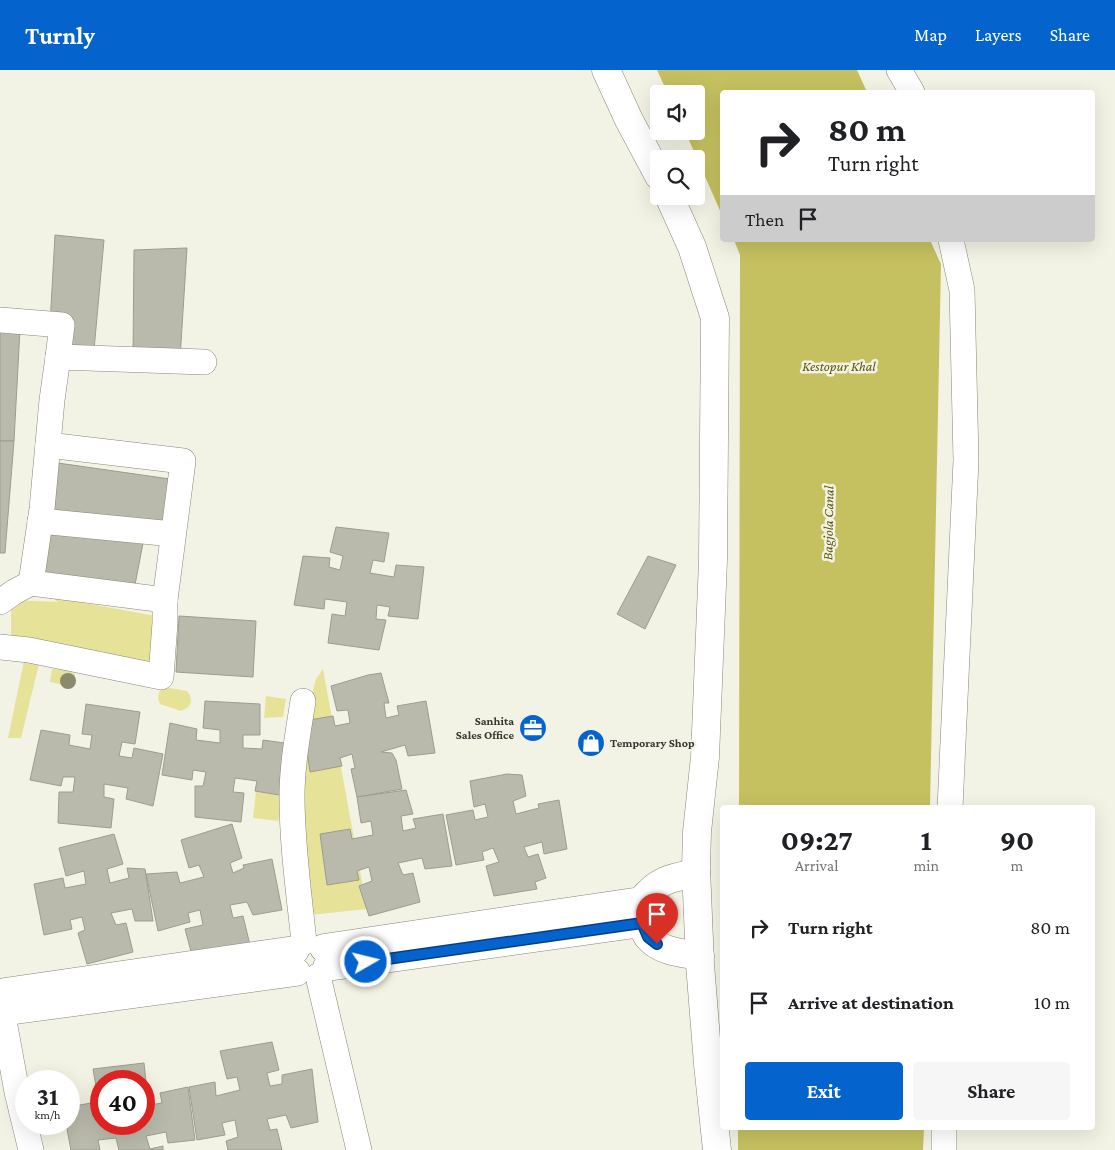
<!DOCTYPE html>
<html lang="en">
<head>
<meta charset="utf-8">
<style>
  body { margin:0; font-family:"Crimson Pro",serif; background:#f6f6f6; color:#202124; height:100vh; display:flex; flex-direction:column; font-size:19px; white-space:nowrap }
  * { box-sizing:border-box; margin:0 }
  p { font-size:16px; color:#757577 }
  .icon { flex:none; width:28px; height:28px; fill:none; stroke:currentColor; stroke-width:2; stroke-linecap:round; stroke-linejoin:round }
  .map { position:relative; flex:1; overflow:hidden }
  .sheet { position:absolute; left:720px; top:735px; width:375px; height:325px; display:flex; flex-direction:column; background:#fff; border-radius:5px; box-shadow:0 5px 20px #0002 }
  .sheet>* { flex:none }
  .banner { position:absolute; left:720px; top:20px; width:375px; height:152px; border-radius:5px; box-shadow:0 5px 20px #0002; background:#fff; color:#202124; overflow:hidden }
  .tools { position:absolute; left:650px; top:15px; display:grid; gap:10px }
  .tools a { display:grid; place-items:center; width:55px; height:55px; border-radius:5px; background:#fff; box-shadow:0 5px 20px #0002; font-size:25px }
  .speed { position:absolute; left:15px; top:1000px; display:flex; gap:10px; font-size:25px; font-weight:700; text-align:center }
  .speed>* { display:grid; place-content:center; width:65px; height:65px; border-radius:50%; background:#fff; box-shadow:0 5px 20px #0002; line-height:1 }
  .speed small { font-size:12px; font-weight:400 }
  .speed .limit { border:8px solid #d22; background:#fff; color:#111 }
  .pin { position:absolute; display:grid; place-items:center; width:42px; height:42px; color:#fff; margin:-51px -21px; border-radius:50% 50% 50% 0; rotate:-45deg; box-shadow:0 0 5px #0007 }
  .pin .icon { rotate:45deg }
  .me { position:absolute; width:55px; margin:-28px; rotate:82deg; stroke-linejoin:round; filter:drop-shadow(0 0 4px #0008) }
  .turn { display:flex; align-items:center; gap:18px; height:105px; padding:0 25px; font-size:22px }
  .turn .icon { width:65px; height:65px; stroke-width:2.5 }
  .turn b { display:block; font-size:35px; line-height:42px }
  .then { display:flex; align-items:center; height:48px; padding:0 25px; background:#0003; gap:10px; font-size:19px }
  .eta { display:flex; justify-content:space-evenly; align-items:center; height:85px; text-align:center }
  .eta b { font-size:30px; font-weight:700; line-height:35px }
  .cta { display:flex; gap:10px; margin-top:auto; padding:10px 25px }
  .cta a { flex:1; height:58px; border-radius:5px; background:#0463cc; color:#fff; font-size:20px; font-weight:700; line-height:58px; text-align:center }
  .cta a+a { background:#f6f6f6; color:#202124 }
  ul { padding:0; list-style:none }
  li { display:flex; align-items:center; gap:15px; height:75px; padding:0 25px }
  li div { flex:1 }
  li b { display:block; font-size:19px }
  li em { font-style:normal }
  header { display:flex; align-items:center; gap:30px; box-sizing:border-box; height:70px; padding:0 25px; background:#0463cc; color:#fff }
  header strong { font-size:24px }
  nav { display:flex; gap:28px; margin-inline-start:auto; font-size:18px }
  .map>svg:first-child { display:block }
  .green { fill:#e6e398 }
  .water { fill:#c5c160 }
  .building { fill:#babaac; stroke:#9c9c8f }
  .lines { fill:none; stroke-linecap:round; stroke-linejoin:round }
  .minor-casing { stroke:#87877a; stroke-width:26 }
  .tertiary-casing { stroke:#87877a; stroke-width:29 }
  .minor { stroke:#fff; stroke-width:25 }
  .tertiary { stroke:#fff; stroke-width:28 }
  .tree { fill:#8c8a6d }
  .route-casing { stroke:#034085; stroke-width:12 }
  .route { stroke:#0463cc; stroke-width:9 }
  .labels { text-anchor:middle; stroke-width:5; stroke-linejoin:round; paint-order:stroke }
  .poi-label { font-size:12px; font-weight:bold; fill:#35352f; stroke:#f3f3e5; text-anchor:end }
  .water-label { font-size:14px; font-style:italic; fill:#5a570b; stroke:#f3f3e5 }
</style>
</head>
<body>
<header>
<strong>Turnly</strong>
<nav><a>Map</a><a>Layers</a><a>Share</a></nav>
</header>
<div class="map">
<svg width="1115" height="1080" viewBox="0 0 1115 1080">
  <rect width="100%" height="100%" fill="#f3f3e5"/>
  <g class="green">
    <polygon points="48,525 93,528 85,533 161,547 156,599 11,570 11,530 58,532"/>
    <polygon points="24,591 39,594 21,668 8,668"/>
    <polygon points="52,599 67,600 75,604 73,617 50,612"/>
    <polygon points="323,599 367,839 310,845 301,775 304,654 316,609"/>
    <path d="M164,617l23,4c7,9 5,16 -6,20l-21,-7c-3,-6 -3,-13 4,-17z"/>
    <polygon points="266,626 286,629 283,647 264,648"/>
    <polygon points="256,721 283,726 278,751 253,748"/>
  </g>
  <g class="water">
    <polygon points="657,0 857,0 867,22 722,22 722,145 685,61 696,61 696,24 668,24"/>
    <polygon points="734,170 930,170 941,194 930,737 739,737 740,185"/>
    <polygon points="738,1058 924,1058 923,1080 738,1080"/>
  </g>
  <g class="building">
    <polygon points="55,165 104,170 94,280 49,272"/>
    <polygon points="187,178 180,289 133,284 134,180"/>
    <polygon points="20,259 14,371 0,371 0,261"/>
    <polygon points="0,371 14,371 5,483 0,483"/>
    <polygon points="58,393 170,409 163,458 54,445"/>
    <polygon points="336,457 389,463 384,492 373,490 370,503 394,507 396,495 424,497 418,549 388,546 390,537 377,535 376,549 386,550 379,580 328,573 332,544 345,546 347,532 325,529 324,539 294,535 303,486 330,488 329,497 340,500 343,486 330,482"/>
    <polygon points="46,459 144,468 134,520 40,507"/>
    <polygon points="648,486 676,495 645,559 617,544"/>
    <polygon points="179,546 256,551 253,607 176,602"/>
    <polygon points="381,603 389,633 384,633 386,648 399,645 397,636 426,631 435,683 408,686 405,675 381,682 392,683 396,690 402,719 357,727 351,699 355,698 352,684 340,688 342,696 310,702 303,651 333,646 335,656 350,653 348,640 337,641 331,616 368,605"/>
    <polygon points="205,631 260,634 260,665 243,665 243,678 262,679 263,670 291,674 285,726 255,721 257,711 235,708 233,722 244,723 241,752 195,747 195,716 203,716 206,702 193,700 192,710 162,705 170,653 197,659 196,670 220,673 220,660 203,658"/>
    <polygon points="86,634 140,642 135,674 122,672 119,686 132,688 134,678 163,684 153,736 126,729 128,718 104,714 104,727 114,729 111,758 58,753 59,722 73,722 75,707 63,707 61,716 30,710 41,660 70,665 69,675 90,679 92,665 82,664"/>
    <polygon points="507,704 522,705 526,726 513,731 516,744 539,738 538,734 559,730 567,779 544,784 542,772 524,777 528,787 538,784 546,808 535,812 537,819 494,826 486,796 499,792 493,778 482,782 484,790 456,795 446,745 473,740 475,750 488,747 485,734 474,737 470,711"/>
    <polygon points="406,720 413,744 401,746 403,761 416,758 413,749 443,744 452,796 425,799 422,788 398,793 403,805 413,803 420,832 369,846 359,816 372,811 369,797 357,801 359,810 327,815 320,764 350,759 352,769 373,765 371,751 361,753 357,727"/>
    <polygon points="232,754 242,788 230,793 233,803 244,798 243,795 272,789 282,840 253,845 247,832 230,835 233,848 243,846 250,875 193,889 185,859 203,855 200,840 188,843 190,852 158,861 146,804 177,802 180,813 204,807 199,795 189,798 181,770"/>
    <polygon points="114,764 123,794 107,799 110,813 129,808 127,798 145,799 153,851 135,851 132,839 111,843 116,855 126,853 133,882 87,894 78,863 85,860 82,847 70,850 72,859 44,865 34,814 63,808 65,818 86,814 84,801 66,806 59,778"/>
    <polygon points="663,821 662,858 656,858 645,841"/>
    <polygon points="272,972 279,1000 267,1003 270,1016 282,1014 282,1005 312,999 318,1052 291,1058 286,1045 267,1049 270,1060 277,1059 282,1080 228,1080 226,1071 238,1067 235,1050 222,1053 225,1065 197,1070 189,1017 215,1012 216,1026 240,1020 237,1007 227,1009 220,981"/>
    <polygon points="144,993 147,1021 144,1022 144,1011 101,1011 101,1028 98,1028 93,999"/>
    <polygon points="188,1017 195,1070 168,1073 166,1062 146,1066 150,1079 163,1076 163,1080 119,1080 116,1068 98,1070 100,1080 71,1080 66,1054 69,1054 69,1037 91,1033 93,1046 101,1044 101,1054 144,1054 144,1036 162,1033 160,1023"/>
  </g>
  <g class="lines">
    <g class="minor-casing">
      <g id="minor">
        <polyline points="899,0 912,22"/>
        <polyline points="0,250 62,255 58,287"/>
        <polyline points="40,451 173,464"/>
        <polyline points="165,530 31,513 42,439 52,330 58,287 204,292"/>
        <polyline points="0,532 14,522 31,513"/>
        <polyline points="0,577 29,580 161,607 165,553 165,530 183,391 48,375"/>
        <path d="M303,631c-5,32 -11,64 -11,96 0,48 7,97 12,145"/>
        <polyline points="950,738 966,390 962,220 951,170"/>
        <polyline points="318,906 359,1080"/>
        <polyline points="2,940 17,1022 31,1080"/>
        <polyline points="944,1080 944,1058"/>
      </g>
    </g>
    <g class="tertiary-casing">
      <g id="tertiary">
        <polyline points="606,0 629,50 659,106"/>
        <polyline points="669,126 692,177 715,248 713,490 705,687 697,762 696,798 700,894 708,994 717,1080"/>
        <path d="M324,878l317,-47c17,-21 29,-23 55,-28"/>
        <path d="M327,897l315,-44c2,4 3,11 6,14 12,15 35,16 52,19"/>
        <polyline points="5,922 295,880"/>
        <polyline points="8,941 296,902"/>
      </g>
    </g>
    <use href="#minor" class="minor"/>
    <use href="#tertiary" class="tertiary"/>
  </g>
  <circle class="tree" cx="68" cy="611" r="8"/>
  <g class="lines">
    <g class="route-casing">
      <polyline id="route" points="366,892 642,853 648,867 657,874"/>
    </g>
    <use href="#route" class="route"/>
  </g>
  <defs>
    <g id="office-disc" transform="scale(1.4375)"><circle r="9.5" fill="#0463cc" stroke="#f3f3e5"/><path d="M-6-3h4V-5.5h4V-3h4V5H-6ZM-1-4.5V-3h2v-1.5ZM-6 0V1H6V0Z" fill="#fff"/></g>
    <g id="shop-disc" transform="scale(1.4375)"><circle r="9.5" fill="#0463cc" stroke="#f3f3e5"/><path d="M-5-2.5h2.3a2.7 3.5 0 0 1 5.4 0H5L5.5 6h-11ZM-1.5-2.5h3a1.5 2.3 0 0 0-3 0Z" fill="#fff"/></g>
  </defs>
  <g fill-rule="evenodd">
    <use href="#office-disc" x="533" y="658"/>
    <use href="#shop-disc" x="591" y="673"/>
  </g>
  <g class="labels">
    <g class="poi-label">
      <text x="514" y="655">Sanhita<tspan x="514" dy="14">Sales Office</tspan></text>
      <text x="610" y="677" text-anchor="start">Temporary Shop</text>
    </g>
    <g class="water-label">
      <text x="839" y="301">Kestopur Khal</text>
      <text transform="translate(828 453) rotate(-89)" y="5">Bagjola Canal</text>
    </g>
  </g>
</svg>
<div class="tools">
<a><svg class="icon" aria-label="sound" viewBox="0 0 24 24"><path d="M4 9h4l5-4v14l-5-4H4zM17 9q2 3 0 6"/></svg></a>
<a><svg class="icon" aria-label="search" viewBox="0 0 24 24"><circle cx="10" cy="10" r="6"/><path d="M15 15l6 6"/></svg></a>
</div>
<div class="speed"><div>31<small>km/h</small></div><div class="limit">40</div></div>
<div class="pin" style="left:657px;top:874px;background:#d93025"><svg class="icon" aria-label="arrive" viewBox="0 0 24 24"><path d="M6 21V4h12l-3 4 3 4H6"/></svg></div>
<svg class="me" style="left:366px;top:892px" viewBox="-20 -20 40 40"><circle r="17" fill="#0463cc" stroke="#fff" stroke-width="3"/><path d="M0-11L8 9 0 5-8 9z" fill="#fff"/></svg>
<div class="banner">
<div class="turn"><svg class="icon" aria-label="right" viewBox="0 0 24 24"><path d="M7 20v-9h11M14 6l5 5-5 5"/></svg><div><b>80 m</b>Turn right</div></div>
<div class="then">Then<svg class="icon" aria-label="arrive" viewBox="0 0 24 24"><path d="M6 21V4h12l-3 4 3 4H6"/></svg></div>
</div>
<section class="sheet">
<div class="eta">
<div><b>09:27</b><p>Arrival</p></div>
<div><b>1</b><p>min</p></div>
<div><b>90</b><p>m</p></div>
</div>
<ul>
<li><svg class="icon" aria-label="right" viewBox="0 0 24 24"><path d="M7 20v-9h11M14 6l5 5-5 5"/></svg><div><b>Turn right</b></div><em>80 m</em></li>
<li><svg class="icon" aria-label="arrive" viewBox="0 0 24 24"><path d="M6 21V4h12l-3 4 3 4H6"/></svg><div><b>Arrive at destination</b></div><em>10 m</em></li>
</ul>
<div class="cta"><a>Exit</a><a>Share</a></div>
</section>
</div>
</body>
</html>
